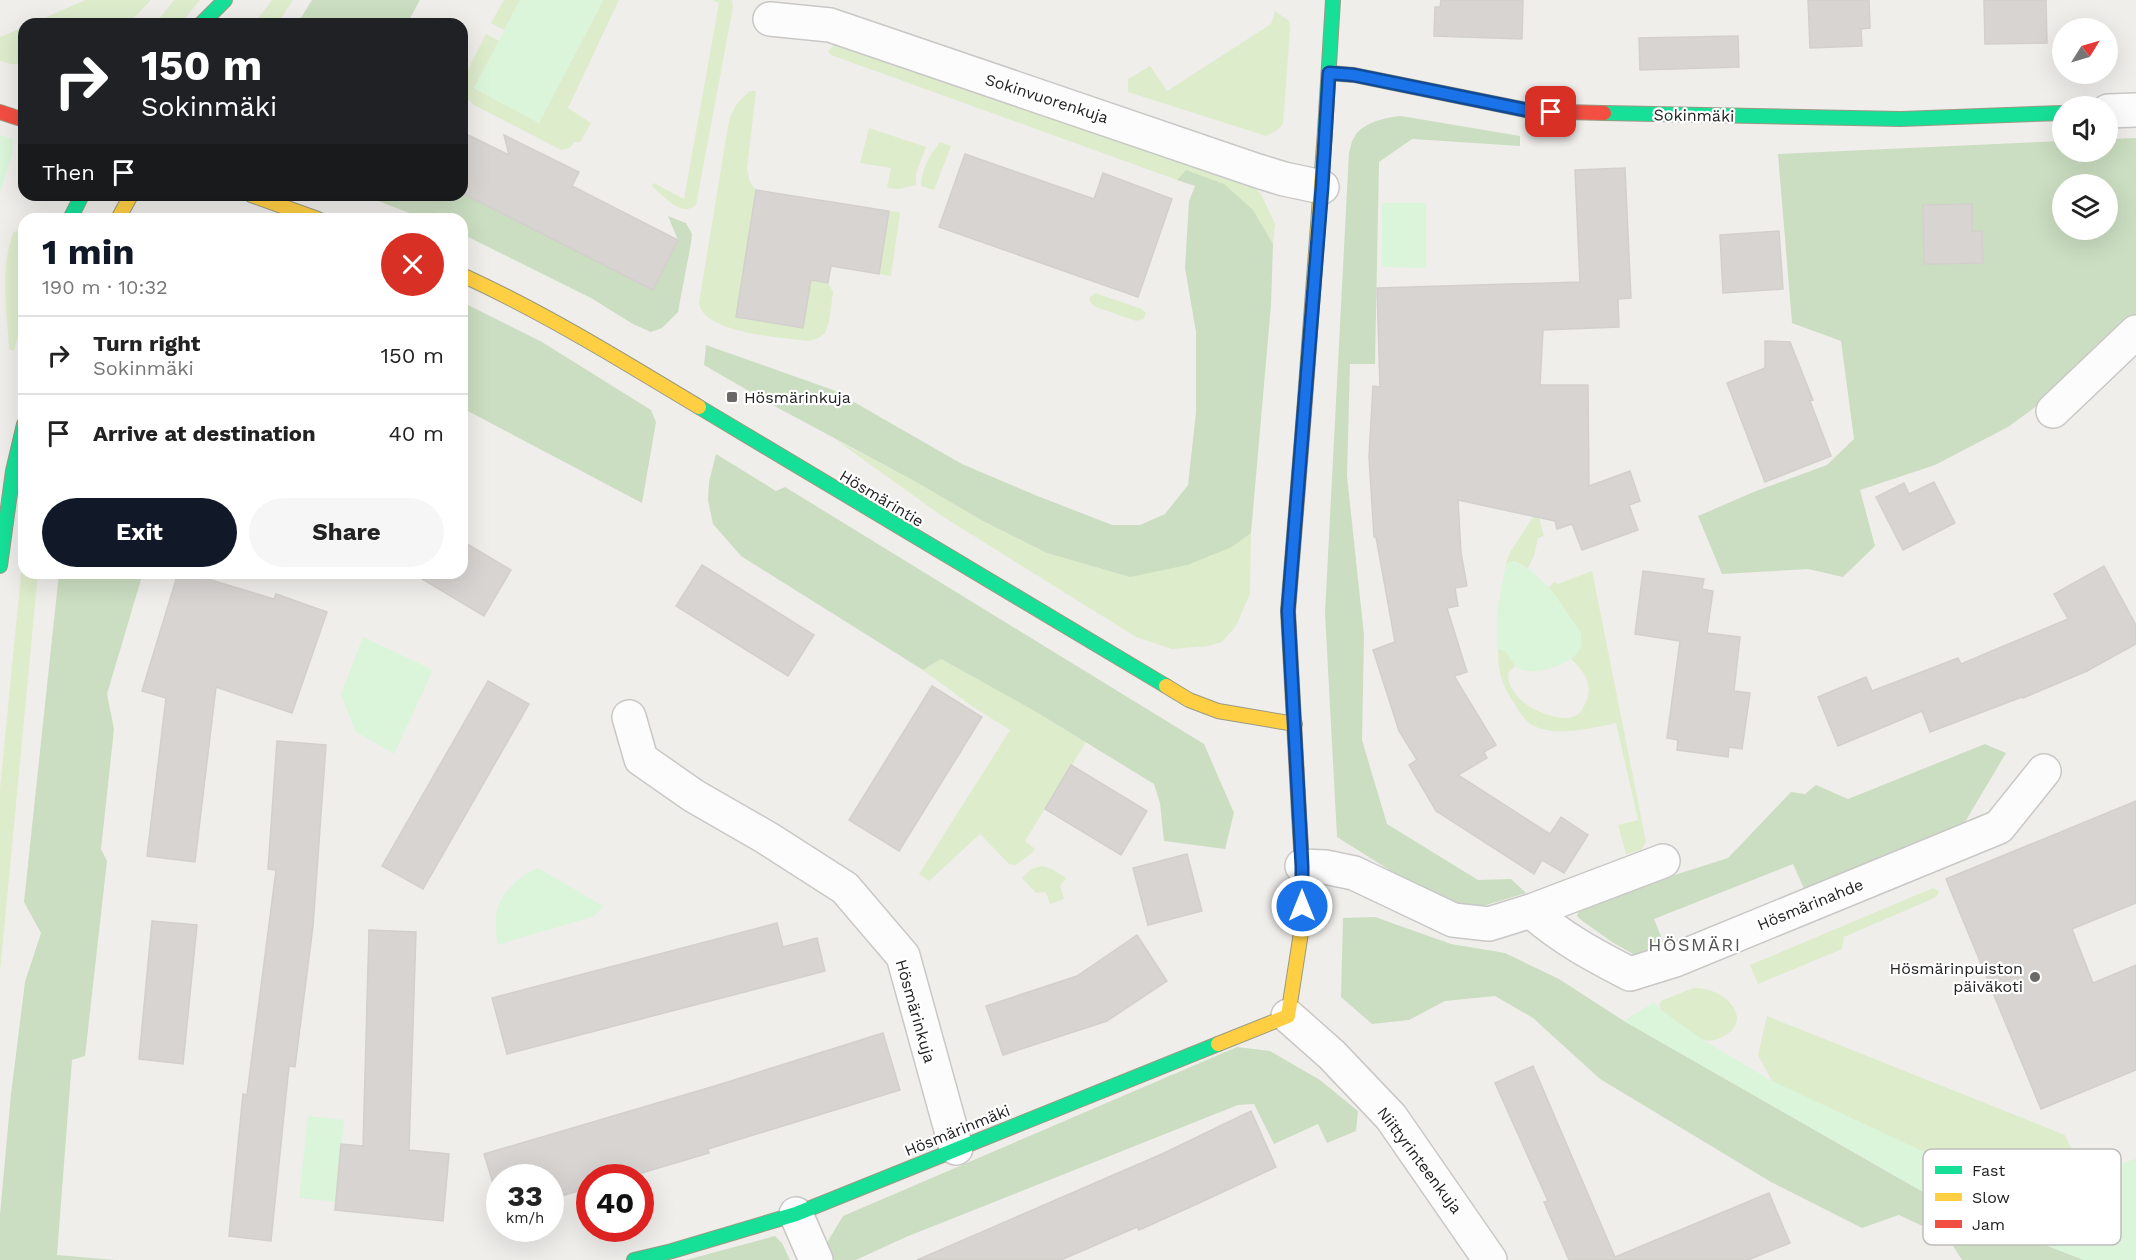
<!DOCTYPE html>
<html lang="en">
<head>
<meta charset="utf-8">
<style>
  body { margin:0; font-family:"Work Sans",sans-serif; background:#f6f6f6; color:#222; height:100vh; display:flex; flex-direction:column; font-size:22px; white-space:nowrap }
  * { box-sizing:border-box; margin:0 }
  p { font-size:20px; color:#767676 }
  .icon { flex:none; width:33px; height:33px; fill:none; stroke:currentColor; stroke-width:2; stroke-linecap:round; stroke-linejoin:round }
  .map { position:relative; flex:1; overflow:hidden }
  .side { position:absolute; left:18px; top:213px; width:450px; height:366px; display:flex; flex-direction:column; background:#fff; border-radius:18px; box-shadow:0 6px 24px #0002 }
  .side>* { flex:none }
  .guide { position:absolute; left:18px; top:18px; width:450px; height:183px; border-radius:18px; box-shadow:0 6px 24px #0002; background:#202124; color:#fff; overflow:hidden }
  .needle { width:39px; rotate:53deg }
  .buttons { position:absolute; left:2052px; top:18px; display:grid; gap:12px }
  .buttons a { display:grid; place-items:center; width:66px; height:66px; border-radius:50%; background:#fff; box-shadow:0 6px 24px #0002; font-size:30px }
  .speed { position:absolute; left:486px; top:1164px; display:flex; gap:12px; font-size:30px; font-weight:700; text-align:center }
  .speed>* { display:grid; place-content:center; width:78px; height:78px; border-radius:50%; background:#fff; box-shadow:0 6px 24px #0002; line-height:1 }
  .speed small { font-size:15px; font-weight:400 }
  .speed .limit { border:9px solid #d22; background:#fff; color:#111 }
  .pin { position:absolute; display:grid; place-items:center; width:51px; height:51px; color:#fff; margin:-26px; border-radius:12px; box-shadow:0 3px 9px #0006 }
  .me { position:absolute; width:66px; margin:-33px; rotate:0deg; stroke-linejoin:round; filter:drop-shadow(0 0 4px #0008) }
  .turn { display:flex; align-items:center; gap:21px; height:126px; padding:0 24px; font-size:27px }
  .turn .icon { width:78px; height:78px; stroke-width:2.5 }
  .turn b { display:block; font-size:42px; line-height:51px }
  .then { display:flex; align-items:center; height:57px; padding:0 24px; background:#0003; gap:12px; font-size:22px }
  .round { display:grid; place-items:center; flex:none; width:63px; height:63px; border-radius:32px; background:#f6f6f6 }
  .summary { display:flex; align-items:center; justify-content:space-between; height:102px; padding:0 24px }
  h1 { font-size:36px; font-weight:700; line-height:45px; color:#111827 }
  .action { display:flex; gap:12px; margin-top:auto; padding:12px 24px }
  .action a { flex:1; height:69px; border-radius:36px; background:#111827; color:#fff; font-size:24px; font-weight:700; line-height:69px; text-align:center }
  .action a+a { background:#f6f6f6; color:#222 }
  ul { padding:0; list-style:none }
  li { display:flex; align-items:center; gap:18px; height:78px; padding:0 24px; border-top:2px solid #e0e0e0 }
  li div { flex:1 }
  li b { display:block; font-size:22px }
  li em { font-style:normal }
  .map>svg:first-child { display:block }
  .grass { fill:#ddeccb }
  .forest { fill:#cbdec1; fill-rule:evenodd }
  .park { fill:#daf5da }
  .building { fill:#d7d4d2; stroke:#d3d0cc; stroke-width:1.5 }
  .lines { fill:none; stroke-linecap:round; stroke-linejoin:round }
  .street-casing { stroke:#c9c8c7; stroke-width:36 }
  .fast-casing { stroke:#999a82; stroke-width:16 }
  .slow-casing { stroke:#999a82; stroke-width:16 }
  .jam-casing { stroke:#999a82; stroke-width:16 }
  .street { stroke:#fdfcfc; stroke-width:33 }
  .fast { stroke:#16e098; stroke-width:14 }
  .slow { stroke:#ffcf43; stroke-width:14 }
  .jam { stroke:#f24e42; stroke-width:14 }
  .route-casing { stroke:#114b97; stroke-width:15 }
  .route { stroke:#1a73e8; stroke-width:10 }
  .poi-dot { fill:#6a6968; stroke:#fff; stroke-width:2 }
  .labels { text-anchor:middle; stroke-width:4.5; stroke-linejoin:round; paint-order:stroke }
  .street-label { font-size:16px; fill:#222; stroke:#fff }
  .poi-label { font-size:16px; fill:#222; stroke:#fff; text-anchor:start }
  .neighbourhood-label { font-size:18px; letter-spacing:1.5px; fill:#555; stroke:#fff }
  .key { fill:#fff; stroke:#bdbdbd; stroke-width:1.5 }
  .key-label { font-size:16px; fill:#222 }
</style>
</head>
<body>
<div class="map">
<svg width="2136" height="1260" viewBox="0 0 2136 1260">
  <rect width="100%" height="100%" fill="#f0eeeb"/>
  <g class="grass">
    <polygon points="85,0 151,0 128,24 31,24"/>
    <polygon points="174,0 200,0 180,24 155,24"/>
    <polygon points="272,0 293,0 277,24 254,24"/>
    <polygon points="504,0 520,0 504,30 491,23"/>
    <polygon points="603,0 619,0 568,108 591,123 580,142 574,142 570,148 561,150 474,105 463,95 462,81 486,34 499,41 474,88 539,123"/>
    <path d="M712,0h20l1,7 -37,198c-14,13 -33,-9 -44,-19l2,-3 30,16 35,-196z"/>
    <polygon points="1275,11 1289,21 1290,30 1283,124 1276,131 1266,136 1128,92 1128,79 1150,66 1167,91 1271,24"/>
    <polygon points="24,27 24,64 11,64 0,61 0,37"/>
    <polygon points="834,45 1253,186 1261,194 1275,224 1273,244 1253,210 1186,171 1177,180 831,55 828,51"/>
    <path d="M750,91h6l-9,78 3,13 6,8 -20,127 67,11 8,-48 17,3 5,9 -4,30 -4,11 -8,6 -9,2c-24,-3 -106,-8 -109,-38l28,-171c4,-20 7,-28 23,-41z"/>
    <polygon points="869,128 926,147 916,173 916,185 899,189 887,188 891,168 860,163"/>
    <path d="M940,142l11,4 -17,44 -13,-4c1,-18 8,-30 19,-44z"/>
    <polygon points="889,211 900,212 891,276 879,274"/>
    <path d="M24,227v84l-10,40 -5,-2c-2,-39 -9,-79 4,-116z"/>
    <polygon points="1095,293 1142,309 1146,313 1144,319 1136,321 1096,307 1091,303 1089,298"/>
    <polygon points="836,440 916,482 983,521 1047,553 1130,577 1232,547 1251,533 1250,594 1236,626 1222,642 1208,646 1172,649 1136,637 942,516"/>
    <polygon points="1533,517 1539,517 1544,536 1538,538 1534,556 1528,568 1514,561 1506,564 1509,554"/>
    <polygon points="24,544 24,573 38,573 0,972 0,789"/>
    <path d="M1592,571l54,271 -5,8 -15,4 -8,-29 20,-5 -22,-97c-23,5 -60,14 -82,3 -10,-5 -16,-16 -21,-25 -12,-18 -15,-30 -15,-52 9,-1 13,10 17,17l-7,7c-1,26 34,45 58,45 4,0 9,-2 13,-4 16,-22 11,-38 -8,-55l10,-13v-13l-32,-46 5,-5 4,2z"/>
    <polygon points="941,659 1038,713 1086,742 1025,841 1035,849 1033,852 1016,865 1009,864 980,834 929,881 919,874 1010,730 973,707 923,670"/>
    <polygon points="1042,866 1052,869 1066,878 1060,886 1064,899 1050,904 1046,892 1036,893 1022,878 1031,869"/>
    <polygon points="1933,888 1939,891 1937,896 1932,899 1844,937 1842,949 1758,984 1750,965"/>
    <path d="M1693,988c31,-2 64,32 29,49 -6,3 -12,5 -18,3 -11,-3 -33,-23 -43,-30l-2,-5 2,-4z"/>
    <polygon points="1767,1016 2065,1135 2102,1216 2094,1231 1942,1167 1772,1081 1758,1055"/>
  </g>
  <g class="forest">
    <polygon points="312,0 420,0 407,24 297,24"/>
    <path d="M1401,116l119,20v10l-108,-7 -33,23 -4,202h-25l-3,112 17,159 -2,105 25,84 91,56 33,-1 15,14 -63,19 -13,-4 -113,-71 -12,-224 24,-461c2,-5 2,-10 5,-14 6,-15 33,-21 47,-22z"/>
    <path d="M2136,138v176l-94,88 -34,25 -73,38 -75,25 15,56 -32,31 -35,-8 -86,5 -24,-58 58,-25 71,-26 27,-26 -13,-98 -49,-18 -14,-169 284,-13v11h46v-13zM2062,184h46v46h-46z"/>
    <polygon points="1186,170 1224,184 1253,210 1273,244 1271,305 1251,533 1232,547 1187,565 1130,577 1047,553 983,521 916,482 780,409 704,365 706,345 833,390 962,464 1035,495 1112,525 1140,525 1165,514 1188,485 1196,412 1196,332 1185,268 1189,201 1195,186 1177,180"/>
    <polygon points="462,193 653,290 678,240 668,216 686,223 692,234 691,243 678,312 662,328 651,332 633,324 591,298 462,234 462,219 425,219 363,195 462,195"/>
    <polygon points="462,302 542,342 651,410 656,422 642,503 462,408"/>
    <polygon points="716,454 776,491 785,487 1204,744 1234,813 1225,849 1164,841 1160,803 1154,784 1038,713 941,659 923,670 741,556 713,524 708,500 709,482"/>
    <polygon points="59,573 143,573 107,694 114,729 101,849 107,861 85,1056 72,1060 57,1255 115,1260 0,1260 0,1215 11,1094 25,982 41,933 24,902"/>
    <polygon points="1985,744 2006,753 1962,827 1805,891 1793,864 1654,919 1665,946 1640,958 1612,942 1581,920 1577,916 1579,911 1608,893 1637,887 1728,858 1791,792 1805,794 1816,785 1848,799"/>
    <polygon points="1375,917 1451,944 1505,953 1559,979 1624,1021 1951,1208 2084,1260 1962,1260 1948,1238 1899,1215 1862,1228 1771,1182 1600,1079 1533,1018 1495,996 1445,1001 1409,1020 1372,1024 1341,997 1343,918"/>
    <polygon points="1237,1047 1270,1051 1320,1080 1358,1111 1356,1131 1327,1143 1318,1124 1274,1144 1254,1104 1238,1105 906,1237 856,1260 830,1260 823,1249 843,1216"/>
    <polygon points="775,1236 782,1243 790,1260 686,1260"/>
  </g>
  <g class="park">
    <polygon points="520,0 603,0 539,123 474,88"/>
    <polygon points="0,135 13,139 12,155 0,192"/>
    <polygon points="1382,203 1426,203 1426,268 1382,267"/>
    <path d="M1514,561l18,10 21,21 28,41 1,13c-3,4 -6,9 -10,12 -11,9 -43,19 -55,9 -5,-4 -8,-11 -12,-16l-7,-2 -1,-38 9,-47z"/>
    <polygon points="363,637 433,670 394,754 355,731 341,694"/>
    <path d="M538,868l65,38 -8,10 -98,29c0,-9 -2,-19 -1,-28 2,-23 22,-41 42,-49z"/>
    <polygon points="1654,1002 1661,1010 1703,1040 1772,1081 2114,1240 2116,1208 2099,1174 2136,1158 2136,1260 2084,1260 1952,1208 1624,1021"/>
    <polygon points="308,1116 344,1120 336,1202 299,1198"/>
  </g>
  <g class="building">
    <polygon points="1441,0 1523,0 1522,39 1434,36 1435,7 1440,7"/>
    <polygon points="1808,0 1869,0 1870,28 1861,29 1862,46 1810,48"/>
    <polygon points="1984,0 2046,0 2047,43 1985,44"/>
    <polygon points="1738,36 1739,67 1640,70 1639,38"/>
    <polygon points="462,132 509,155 504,135 579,172 572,186 678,240 653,290 462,193"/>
    <polygon points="965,154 1094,199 1103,173 1172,199 1138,297 939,227"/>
    <polygon points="1625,168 1631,298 1618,299 1619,327 1543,330 1540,385 1588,385 1589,486 1630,471 1640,501 1629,505 1638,530 1582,550 1572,524 1557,529 1555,521 1458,500 1461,553 1467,586 1455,588 1458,606 1447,608 1467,672 1454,676 1496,745 1484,752 1487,758 1458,775 1550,834 1561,817 1588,835 1564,873 1542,860 1534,874 1436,811 1409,765 1417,760 1399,731 1373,650 1395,642 1376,537 1374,537 1369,457 1373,386 1380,387 1377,288 1580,282 1575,170"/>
    <polygon points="756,190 889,211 879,274 831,266 828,283 811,280 803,328 736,317"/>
    <polygon points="1972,204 1972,231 1982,231 1983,263 1924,264 1923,205"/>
    <polygon points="1779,231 1783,289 1723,293 1720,235"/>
    <polygon points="1765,341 1790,342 1813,400 1810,401 1831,456 1765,482 1727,383 1765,368"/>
    <polygon points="1934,482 1955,523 1903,550 1876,497 1904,483 1909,494"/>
    <polygon points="462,541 511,570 484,616 412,573 462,573"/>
    <polygon points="702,565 814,635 788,676 676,606"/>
    <polygon points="2104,566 2136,625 2136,644 2087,671 2023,698 2022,697 1930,732 1922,711 1838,746 1818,697 1866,677 1872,691 1958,658 1961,664 2068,619 2054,594"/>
    <polygon points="1643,571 1704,579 1702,589 1713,591 1707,633 1740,637 1734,691 1750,693 1742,749 1729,747 1728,757 1677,750 1678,740 1667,738 1680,641 1635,634"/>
    <polygon points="178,573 188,573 274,599 276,594 327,612 292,713 216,687 195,862 147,856 166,698 142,691"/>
    <polygon points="488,681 529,704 423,889 382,866"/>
    <polygon points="932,686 982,717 899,851 849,820"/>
    <polygon points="277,741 326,745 313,926 295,1067 289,1066 271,1241 229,1236 243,1094 247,1095 276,870 268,869"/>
    <polygon points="1071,765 1147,811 1121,855 1045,809"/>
    <polygon points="2136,801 2136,903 2072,929 2093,983 2136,965 2136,1070 2041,1109 1946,879"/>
    <polygon points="1187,854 1202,911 1148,925 1133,868"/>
    <polygon points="152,921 197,925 183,1064 139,1059"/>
    <polygon points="777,923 783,947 817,938 825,971 507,1054 492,998"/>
    <polygon points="369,930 416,932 409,1150 449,1154 443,1221 335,1210 341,1144 363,1146"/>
    <polygon points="1137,935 1167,981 1107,1021 1003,1055 986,1006 1077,976"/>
    <polygon points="883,1033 900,1090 708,1149 709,1153 625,1178 590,1178 590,1188 550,1199 550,1178 500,1178 500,1206 484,1154 718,1085"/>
    <polygon points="1533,1066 1615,1257 1769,1193 1790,1243 1748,1260 1569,1260 1544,1202 1548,1201 1495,1083"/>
    <polygon points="1251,1111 1276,1167 1197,1204 1139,1230 1137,1227 1061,1260 917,1260 1162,1154"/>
  </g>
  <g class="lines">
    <g class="street-casing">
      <g id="street">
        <polyline points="770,19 830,25 1258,171 1284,179 1322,187"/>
        <polyline points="2108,111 2136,110"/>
        <polyline points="2053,411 2136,332"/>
        <polyline points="629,717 641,759 694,796 767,838 845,888 903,956 956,1148"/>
        <polyline points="1302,866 1325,867 1354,873 1453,920 1489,924 1531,911 1663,861"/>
        <path d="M1531,911c30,27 64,45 99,63l45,-14 324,-133 45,-56"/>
        <polyline points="1288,1016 1332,1055 1391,1117 1490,1260"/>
        <polyline points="796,1214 816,1260"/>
      </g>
    </g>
    <g class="fast-casing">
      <g id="fast">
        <polyline points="201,24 225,0"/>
        <polyline points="1604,113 1901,119 2062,113"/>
        <polyline points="1325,131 1333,0"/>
        <polyline points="70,219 82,195"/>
        <polyline points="699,407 1166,686"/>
        <polyline points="0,566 13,471 24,424"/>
        <polyline points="634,1260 672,1251 796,1214 1218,1044"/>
      </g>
    </g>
    <g class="slow-casing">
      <g id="slow">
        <polyline points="251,195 318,219"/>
        <polyline points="118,219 131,195"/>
        <path d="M462,275c83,38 159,85 237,132"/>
        <polyline points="1304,413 1325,131"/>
        <polyline points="1166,686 1189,700 1218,711 1295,724"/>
        <polyline points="1218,1044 1288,1016 1302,926 1302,866 1299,814"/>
      </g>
    </g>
    <g class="jam-casing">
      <g id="jam">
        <polyline points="1329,73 1354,75 1531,111 1604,113"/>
        <polyline points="0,112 24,120"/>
        <polyline points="1299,814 1288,611 1304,413"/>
      </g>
    </g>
    <use href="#street" class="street"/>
    <use href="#fast" class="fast"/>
    <use href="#slow" class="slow"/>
    <use href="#jam" class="jam"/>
  </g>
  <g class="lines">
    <g class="route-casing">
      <polyline id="route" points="1302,906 1302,866 1288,611 1322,187 1329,73 1354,75 1531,111 1551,112"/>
    </g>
    <use href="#route" class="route"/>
  </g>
  <g class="poi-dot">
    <rect x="726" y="391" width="12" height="12" rx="3"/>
    <circle cx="2035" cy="977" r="6"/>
  </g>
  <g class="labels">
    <g class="street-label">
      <text transform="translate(1047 98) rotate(18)" y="6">Sokinvuorenkuja</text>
      <text transform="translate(1694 115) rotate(1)" y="6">Sokinmäki</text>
      <text transform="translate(882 498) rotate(31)" y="6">Hösmärintie</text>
      <text transform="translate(1810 904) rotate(-22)" y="6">Hösmärinahde</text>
      <text transform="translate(916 1011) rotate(74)" y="6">Hösmärinkuja</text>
      <text transform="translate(957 1130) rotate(-22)" y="6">Hösmärinmäki</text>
      <text transform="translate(1420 1160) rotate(53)" y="6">Niittyrinteenkuja</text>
    </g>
    <g class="poi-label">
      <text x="744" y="403">Hösmärinkuja</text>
      <text x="2023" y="974" text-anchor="end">Hösmärinpuiston<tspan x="2023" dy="18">päiväkoti</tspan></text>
    </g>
    <g class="neighbourhood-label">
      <text x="1695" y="951">HÖSMÄRI</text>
    </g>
  </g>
  <rect x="1923" y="1149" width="198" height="96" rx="9" class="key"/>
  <rect x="1935" y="1166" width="27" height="8" fill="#16e098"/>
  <rect x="1935" y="1193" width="27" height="8" fill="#ffcf43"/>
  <rect x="1935" y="1220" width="27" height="8" fill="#f24e42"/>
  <g class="key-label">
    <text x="1972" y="1176">Fast</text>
    <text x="1972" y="1203">Slow</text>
    <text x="1972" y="1230">Jam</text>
  </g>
</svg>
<div class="buttons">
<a><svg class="needle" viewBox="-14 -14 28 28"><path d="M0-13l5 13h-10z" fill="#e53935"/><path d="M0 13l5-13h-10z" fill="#767676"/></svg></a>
<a><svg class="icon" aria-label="sound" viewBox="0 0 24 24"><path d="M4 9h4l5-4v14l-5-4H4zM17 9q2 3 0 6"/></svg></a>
<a><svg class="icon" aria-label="layers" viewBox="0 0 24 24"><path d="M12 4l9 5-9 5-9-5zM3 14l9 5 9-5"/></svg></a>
</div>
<div class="speed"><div>33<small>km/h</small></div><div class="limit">40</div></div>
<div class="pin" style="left:1551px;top:112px;background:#d93025"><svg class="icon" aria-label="arrive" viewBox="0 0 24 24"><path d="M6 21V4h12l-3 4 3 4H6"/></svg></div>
<svg class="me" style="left:1302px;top:906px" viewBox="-20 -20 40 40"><circle r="17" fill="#1a73e8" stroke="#fff" stroke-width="3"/><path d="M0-11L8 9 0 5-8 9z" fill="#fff"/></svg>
<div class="guide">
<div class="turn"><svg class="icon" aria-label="right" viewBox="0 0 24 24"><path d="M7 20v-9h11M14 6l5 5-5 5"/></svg><div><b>150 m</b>Sokinmäki</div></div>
<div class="then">Then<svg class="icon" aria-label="arrive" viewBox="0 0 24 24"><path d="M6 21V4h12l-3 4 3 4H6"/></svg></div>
</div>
<section class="side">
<div class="summary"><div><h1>1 min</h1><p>190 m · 10:32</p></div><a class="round" style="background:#d93025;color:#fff"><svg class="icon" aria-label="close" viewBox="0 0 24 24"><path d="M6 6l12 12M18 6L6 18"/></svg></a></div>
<ul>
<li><svg class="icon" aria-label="right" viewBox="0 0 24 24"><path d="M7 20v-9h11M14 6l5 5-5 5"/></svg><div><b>Turn right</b><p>Sokinmäki</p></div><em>150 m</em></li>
<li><svg class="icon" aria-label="arrive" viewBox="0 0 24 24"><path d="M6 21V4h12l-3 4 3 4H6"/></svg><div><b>Arrive at destination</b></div><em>40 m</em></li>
</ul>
<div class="action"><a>Exit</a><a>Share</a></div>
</section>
</div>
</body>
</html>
